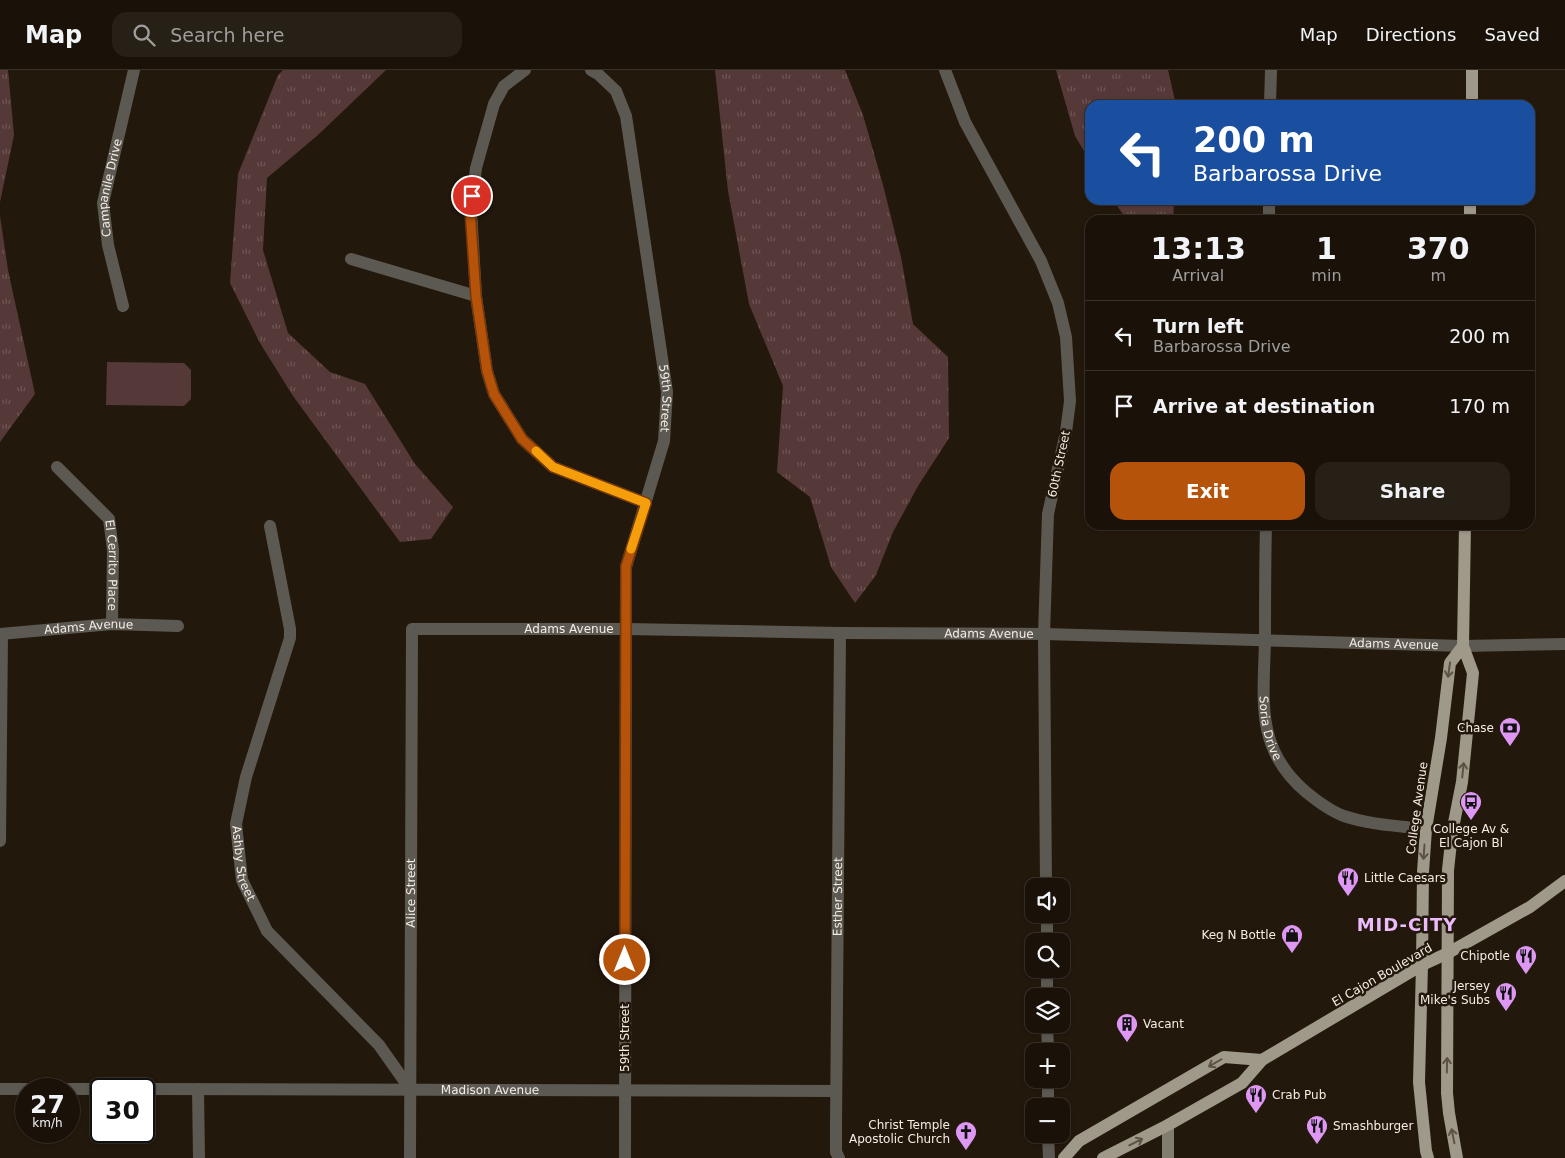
<!DOCTYPE html>
<html lang="en">
<head>
<meta charset="utf-8">
<style>
  body { margin:0; font-family:"DejaVu Sans",sans-serif; background:#272017; color:#f1f3f6; height:100vh; display:flex; flex-direction:column; font-size:19px; white-space:nowrap }
  * { box-sizing:border-box; margin:0 }
  p { font-size:16px; color:#9f9e9c }
  .icon { flex:none; width:28px; height:28px; fill:none; stroke:currentColor; stroke-width:2; stroke-linecap:round; stroke-linejoin:round }
  .map { position:relative; flex:1; overflow:hidden }
  .drawer { position:absolute; left:1085px; top:145px; width:450px; height:315px; display:flex; flex-direction:column; background:#1a1209; border-radius:15px; box-shadow:0 1px 4px #0004,0 0 0 1px #38322a }
  .drawer>* { flex:none }
  .guide { position:absolute; left:1085px; top:30px; width:450px; height:105px; border-radius:15px; box-shadow:0 1px 4px #0004,0 0 0 1px #38322a; background:#1a4fa0; color:#fff; overflow:hidden }
  .buttons { position:absolute; left:1025px; top:808px; display:grid; gap:10px }
  .buttons a { display:grid; place-items:center; width:45px; height:45px; border-radius:10px; background:#1a1209; box-shadow:0 1px 4px #0004,0 0 0 1px #38322a; font-size:25px }
  .speed { position:absolute; left:15px; top:1008px; display:flex; gap:10px; font-size:25px; font-weight:700; text-align:center }
  .speed>* { display:grid; place-content:center; width:65px; height:65px; border-radius:50%; background:#1a1209; box-shadow:0 1px 4px #0004,0 0 0 1px #38322a; line-height:1 }
  .speed small { font-size:12px; font-weight:400 }
  .speed .limit { border:2px solid #111; border-radius:8px; background:#fff; color:#111 }
  .pin { position:absolute; display:grid; place-items:center; width:42px; height:42px; color:#fff; margin:-21px; border:2px solid #fff; border-radius:50%; box-shadow:0 1px 5px #0007 }
  .me { position:absolute; width:55px; margin:-28px; rotate:0deg; stroke-linejoin:round; filter:drop-shadow(0 0 4px #0008) }
  .turn { display:flex; align-items:center; gap:18px; height:105px; padding:0 25px; font-size:22px }
  .turn .icon { width:65px; height:65px; stroke-width:2.5 }
  .turn b { display:block; font-size:35px; line-height:42px }
  .eta { display:flex; justify-content:space-evenly; align-items:center; height:85px; text-align:center }
  .eta b { font-size:30px; font-weight:600; line-height:35px }
  .cta { display:flex; gap:10px; margin-top:auto; padding:10px 25px }
  .cta a { flex:1; height:58px; border-radius:15px; background:#b45309; color:#fff; font-size:20px; font-weight:600; line-height:58px; text-align:center }
  .cta a+a { background:#272017; color:#f1f3f6 }
  ul { padding:0; list-style:none }
  li { display:flex; align-items:center; gap:15px; height:70px; padding:0 25px; border-top:1px solid #38322a }
  li div { flex:1 }
  li b { display:block; font-size:19px }
  li em { font-style:normal }
  header { display:flex; align-items:center; gap:30px; box-sizing:border-box; height:70px; padding:0 25px; background:#1a1209; border-bottom:1px solid #38322a }
  header strong { font-size:24px }
  nav { display:flex; gap:28px; margin-inline-start:auto; font-size:18px }
  .search { width:350px; height:45px; background:#272017; display:flex; align-items:center; gap:12px; box-sizing:border-box; padding:0 18px; border-radius:15px; color:#9f9e9c; font-size:19px }
  .map>svg:first-child { display:block }
  .grass { fill:url(#grass-tufts) }
  .park { fill:#553938 }
  .lines { fill:none; stroke-linecap:round; stroke-linejoin:round }
  .street { stroke:#5c5952; stroke-width:12 }
  .secondary { stroke:#827d71; stroke-width:12 }
  .primary { stroke:#9f9989; stroke-width:12 }
  .oneway { stroke:#5b5244 }
  .route-casing { stroke:#753606; stroke-width:12 }
  .route { stroke:#b45309; stroke-width:9 }
  .slow { stroke:#f59e0b; stroke-width:9 }
  .labels { text-anchor:middle; stroke-width:5; stroke-linejoin:round; paint-order:stroke }
  .street-label { font-size:12px; fill:#f5ece4; stroke:#23180c }
  .poi-label { font-size:12px; fill:#f5ece4; stroke:#23180c; text-anchor:end }
  .district-label { font-size:18px; font-weight:bold; letter-spacing:1px; fill:#ecbbfb; stroke:#23180c }
</style>
</head>
<body>
<header>
<strong>Map</strong>
<div class="search"><svg class="icon" aria-label="search" viewBox="0 0 24 24"><circle cx="10" cy="10" r="6"/><path d="M15 15l6 6"/></svg>Search here</div>
<nav><a>Map</a><a>Directions</a><a>Saved</a></nav>
</header>
<div class="map">
<svg width="1565" height="1088" viewBox="0 0 1565 1088">
  <defs>
    <pattern id="grass-tufts" width="24" height="20" patternUnits="userSpaceOnUse" patternTransform="scale(1.25)"><rect width="24" height="20" fill="#553938"/><path d="M3 7l-1-3M5 7V3M7 7l1-3M15 17l-1-3M17 17v-4M19 17l1-3" fill="none" stroke="#6e5655"/></pattern>
  </defs>
  <rect width="100%" height="100%" fill="#23180c"/>
  <g class="grass">
    <polygon points="0,0 8,0 14,65 0,132"/>
    <polygon points="283,0 386,0 318,65 267,108 263,180 288,263 330,302 365,314 415,394 453,437 431,469 400,472 293,326 260,273 230,213 238,104 278,5"/>
    <polygon points="715,0 845,0 863,45 883,115 901,187 913,254 948,287 949,368 918,416 893,462 876,505 855,533 831,497 810,427 777,402 783,316 749,234 728,121"/>
    <polygon points="1056,0 1168,0 1176,35 1090,35 1090,91 1075,66"/>
    <polygon points="1113,130 1174,130 1173,150 1127,150"/>
    <polygon points="0,146 8,200 35,324 0,372"/>
  </g>
  <polygon class="park" points="107,292 184,293 191,300 191,329 184,336 106,335"/>
  <g class="lines">
    <g class="street">
      <polyline points="525,0 504,16 494,34 476,98 471,140 476,226 487,301 494,324 522,369 553,397 646,433"/>
      <path id="s1" d="M591,0l7,4 18,17 10,25 41,276 -3,49 -38,126 -1,591"/>
      <polyline points="945,0 965,52 1041,191 1058,233 1066,267 1070,331 1066,362 1048,444 1044,564 1046,816"/>
      <polyline points="1270,35 1271,0"/>
      <polyline points="1269,150 1269,130"/>
      <polyline points="351,189 476,226"/>
      <path id="s2" d="M123,236l-15,-61 -5,-42 31,-133"/>
      <path id="s3" d="M57,397l52,52 4,31 -1,74"/>
      <path id="s4" d="M1266,455c-1,38 -1,76 -1,114 -1,60 -11,109 41,153 11,9 24,19 38,24 27,9 54,10 82,13"/>
      <path id="s5" d="M270,456l20,103v9l-44,139 -10,47 6,56 25,51 112,114 31,44"/>
      <path id="s6" d="M0,564l112,-10 66,2"/>
      <polyline points="0,771 2,564"/>
      <polyline points="1047,844 1047,871"/>
      <polyline points="1047,899 1047,926"/>
      <polyline points="1047,954 1048,981"/>
      <polyline points="1048,1009 1048,1036"/>
      <polyline points="0,1019 26,1019"/>
      <polyline points="69,1019 101,1019"/>
      <path id="s7" d="M144,1019l692,2"/>
      <polyline points="198,1019 199,1088"/>
      <polyline points="1048,1064 1049,1088"/>
      <path id="s8" d="M410,1088l2,-529h214l214,4 204,1 419,12 102,-2"/>
      <path id="s9" d="M839,1088l-3,-6v-26l4,-493"/>
    </g>
    <polyline class="secondary" points="1168,1088 1168,1055"/>
    <g class="primary">
      <polyline points="1472,35 1472,0"/>
      <polyline points="1470,150 1470,130"/>
      <polyline points="1064,1088 1079,1071 1224,987 1262,990"/>
      <polyline points="1103,1088 1168,1055 1242,1013 1262,990 1422,895 1448,883 1530,837 1565,811"/>
      <polyline points="1428,1088 1426,1081 1419,1012 1422,895 1423,802 1426,759 1441,668 1450,593 1463,576"/>
      <polyline points="1457,1088 1449,1043 1447,1023 1448,800 1452,763 1462,712 1473,603 1463,576 1465,455"/>
    </g>
  </g>
  <defs><path id="oneway-shaft" d="M-6 0H5M1.5-3L5.5 0L1.5 3" fill="none" stroke-width="1.6" stroke-linecap="round" stroke-linejoin="round" transform="scale(1.25)"/></defs>
  <g class="oneway">
    <use href="#oneway-shaft" transform="translate(1449 600) rotate(98)"/>
    <use href="#oneway-shaft" transform="translate(1463 700) rotate(-84)"/>
    <use href="#oneway-shaft" transform="translate(1424 782) rotate(94)"/>
    <use href="#oneway-shaft" transform="translate(1215 993) rotate(150)"/>
    <use href="#oneway-shaft" transform="translate(1447 995) rotate(-89)"/>
    <use href="#oneway-shaft" transform="translate(1453 1066) rotate(-101)"/>
    <use href="#oneway-shaft" transform="translate(1136 1072) rotate(-27)"/>
  </g>
  <g class="lines">
    <g class="route-casing">
      <polyline id="route" points="472,126 470,140 476,226 487,301 494,324 522,369 553,397 646,433 626,496 625,890"/>
    </g>
    <use href="#route" class="route"/>
    <polyline class="slow" points="536,381 553,397 646,433 631,479"/>
  </g>
  <defs>
    <g id="bank-pin" transform="scale(1.125)"><path d="M0 17L-7.5 6A9.5 9.5 0 1 1 7.5 6Z" fill="#de98f3" stroke="#23180c"/><path d="M-6-4H6V4H-6ZM0-2.3a2.3 2.3 0 1 0 0 4.6a2.3 2.3 0 1 0 0-4.6Z" fill="#111"/></g>
    <g id="bus-pin" transform="scale(1.125)"><path d="M0 17L-7.5 6A9.5 9.5 0 1 1 7.5 6Z" fill="#de98f3" stroke="#23180c"/><path d="M-5-6H5V4H4V6H2V4H-2V6H-4V4H-5ZM-3.5-4V0h7V-4ZM-3.5 1.2v1.5H-2V1.2ZM2 1.2v1.5H3.5V1.2Z" fill="#111"/></g>
    <g id="restaurant-pin" transform="scale(1.125)"><path d="M0 17L-7.5 6A9.5 9.5 0 1 1 7.5 6Z" fill="#de98f3" stroke="#23180c"/><path d="M-5-6h1v4h1v-4h1v4h1v-4h1v5L-1.5 .5V6h-2V.5L-5-1ZM5-6V6H3V1.5H1.5Q1.5-4 5-6Z" fill="#111"/></g>
    <g id="shop-pin" transform="scale(1.125)"><path d="M0 17L-7.5 6A9.5 9.5 0 1 1 7.5 6Z" fill="#de98f3" stroke="#23180c"/><path d="M-5-2.5h2.3a2.7 3.5 0 0 1 5.4 0H5L5.5 6h-11ZM-1.5-2.5h3a1.5 2.3 0 0 0-3 0Z" fill="#111"/></g>
    <g id="building-pin" transform="scale(1.125)"><path d="M0 17L-7.5 6A9.5 9.5 0 1 1 7.5 6Z" fill="#de98f3" stroke="#23180c"/><path d="M-4-6H4V6H1V3H-1V6H-4ZM-2.5-4.3h1.7v1.8h-1.7ZM.8-4.3h1.7v1.8H.8ZM-2.5-1h1.7V.8h-1.7ZM.8-1h1.7V.8H.8Z" fill="#111"/></g>
    <g id="church-pin" transform="scale(1.125)"><path d="M0 17L-7.5 6A9.5 9.5 0 1 1 7.5 6Z" fill="#de98f3" stroke="#23180c"/><path d="M-1.2-6h2.4v3.5h3.3v2.4h-3.3V6h-2.4V-.1h-3.3v-2.4h3.3Z" fill="#111"/></g>
  </defs>
  <g fill-rule="evenodd">
    <use href="#bank-pin" x="1510" y="658"/>
    <use href="#bus-pin" x="1471" y="732"/>
    <use href="#restaurant-pin" x="1348" y="808"/>
    <use href="#shop-pin" x="1292" y="865"/>
    <use href="#restaurant-pin" x="1526" y="886"/>
    <use href="#restaurant-pin" x="1506" y="923"/>
    <use href="#building-pin" x="1127" y="954"/>
    <use href="#restaurant-pin" x="1256" y="1025"/>
    <use href="#restaurant-pin" x="1317" y="1056"/>
    <use href="#church-pin" x="966" y="1062"/>
  </g>
  <g class="labels">
    <g class="street-label">
      <text dy="4" stroke="none"><textPath href="#s2" startOffset="121">Campanile Drive</textPath></text>
      <text dy="4" stroke="none"><textPath href="#s1" startOffset="345">59th Street</textPath></text>
      <text transform="translate(1059 394) rotate(-78)" y="4">60th Street</text>
      <text dy="4" stroke="none"><textPath href="#s3" startOffset="120">El Cerrito Place</textPath></text>
      <text dy="4" stroke="none"><textPath href="#s6" startOffset="89">Adams Avenue</textPath></text>
      <text dy="4" stroke="none"><textPath href="#s8" startOffset="686">Adams Avenue</textPath></text>
      <text dy="4" stroke="none"><textPath href="#s8" startOffset="1106">Adams Avenue</textPath></text>
      <text dy="4" stroke="none"><textPath href="#s8" startOffset="1511">Adams Avenue</textPath></text>
      <text dy="4" stroke="none"><textPath href="#s4" startOffset="204">Soria Drive</textPath></text>
      <text transform="translate(1417 738) rotate(-82)" y="4">College Avenue</text>
      <text dy="4" stroke="none"><textPath href="#s5" startOffset="348">Ashby Street</textPath></text>
      <text dy="4" stroke="none"><textPath href="#s8" startOffset="265">Alice Street</textPath></text>
      <text dy="4" stroke="none"><textPath href="#s9" startOffset="262">Esther Street</textPath></text>
      <text transform="translate(1382 905) rotate(-30)" y="4">El Cajon Boulevard</text>
      <text transform="translate(625 968) rotate(-90)" y="4">59th Street</text>
      <text dy="4" stroke="none"><textPath href="#s7" startOffset="346">Madison Avenue</textPath></text>
    </g>
    <g class="poi-label">
      <text x="1494" y="662">Chase</text>
      <text x="1471" y="763" text-anchor="middle">College Av &amp;<tspan x="1471" dy="14">El Cajon Bl</tspan></text>
      <text x="1364" y="812" text-anchor="start">Little Caesars</text>
      <text x="1276" y="869">Keg N Bottle</text>
      <text x="1510" y="890">Chipotle</text>
      <text x="1490" y="920">Jersey<tspan x="1490" dy="14">Mike's Subs</tspan></text>
      <text x="1143" y="958" text-anchor="start">Vacant</text>
      <text x="1272" y="1029" text-anchor="start">Crab Pub</text>
      <text x="950" y="1059">Christ Temple<tspan x="950" dy="14">Apostolic Church</tspan></text>
      <text x="1333" y="1060" text-anchor="start">Smashburger</text>
    </g>
    <g class="district-label">
      <text x="1407" y="861">MID-CITY</text>
    </g>
  </g>
</svg>
<div class="buttons">
<a><svg class="icon" aria-label="sound" viewBox="0 0 24 24"><path d="M4 9h4l5-4v14l-5-4H4zM17 9q2 3 0 6"/></svg></a>
<a><svg class="icon" aria-label="search" viewBox="0 0 24 24"><circle cx="10" cy="10" r="6"/><path d="M15 15l6 6"/></svg></a>
<a><svg class="icon" aria-label="layers" viewBox="0 0 24 24"><path d="M12 4l9 5-9 5-9-5zM3 14l9 5 9-5"/></svg></a>
<a>+</a>
<a>−</a>
</div>
<div class="speed"><div>27<small>km/h</small></div><div class="limit">30</div></div>
<div class="pin" style="left:472px;top:126px;background:#d93025"><svg class="icon" aria-label="arrive" viewBox="0 0 24 24"><path d="M6 21V4h12l-3 4 3 4H6"/></svg></div>
<svg class="me" style="left:625px;top:890px" viewBox="-20 -20 40 40"><circle r="17" fill="#b45309" stroke="#fff" stroke-width="3"/><path d="M0-11L8 9 0 5-8 9z" fill="#fff"/></svg>
<div class="guide">
<div class="turn"><svg class="icon" aria-label="left" viewBox="0 0 24 24"><path d="M17 20v-9H6M10 6l-5 5 5 5"/></svg><div><b>200 m</b>Barbarossa Drive</div></div>
</div>
<section class="drawer">
<div class="eta">
<div><b>13:13</b><p>Arrival</p></div>
<div><b>1</b><p>min</p></div>
<div><b>370</b><p>m</p></div>
</div>
<ul>
<li><svg class="icon" aria-label="left" viewBox="0 0 24 24"><path d="M17 20v-9H6M10 6l-5 5 5 5"/></svg><div><b>Turn left</b><p>Barbarossa Drive</p></div><em>200 m</em></li>
<li><svg class="icon" aria-label="arrive" viewBox="0 0 24 24"><path d="M6 21V4h12l-3 4 3 4H6"/></svg><div><b>Arrive at destination</b></div><em>170 m</em></li>
</ul>
<div class="cta"><a>Exit</a><a>Share</a></div>
</section>
</div>
</body>
</html>
